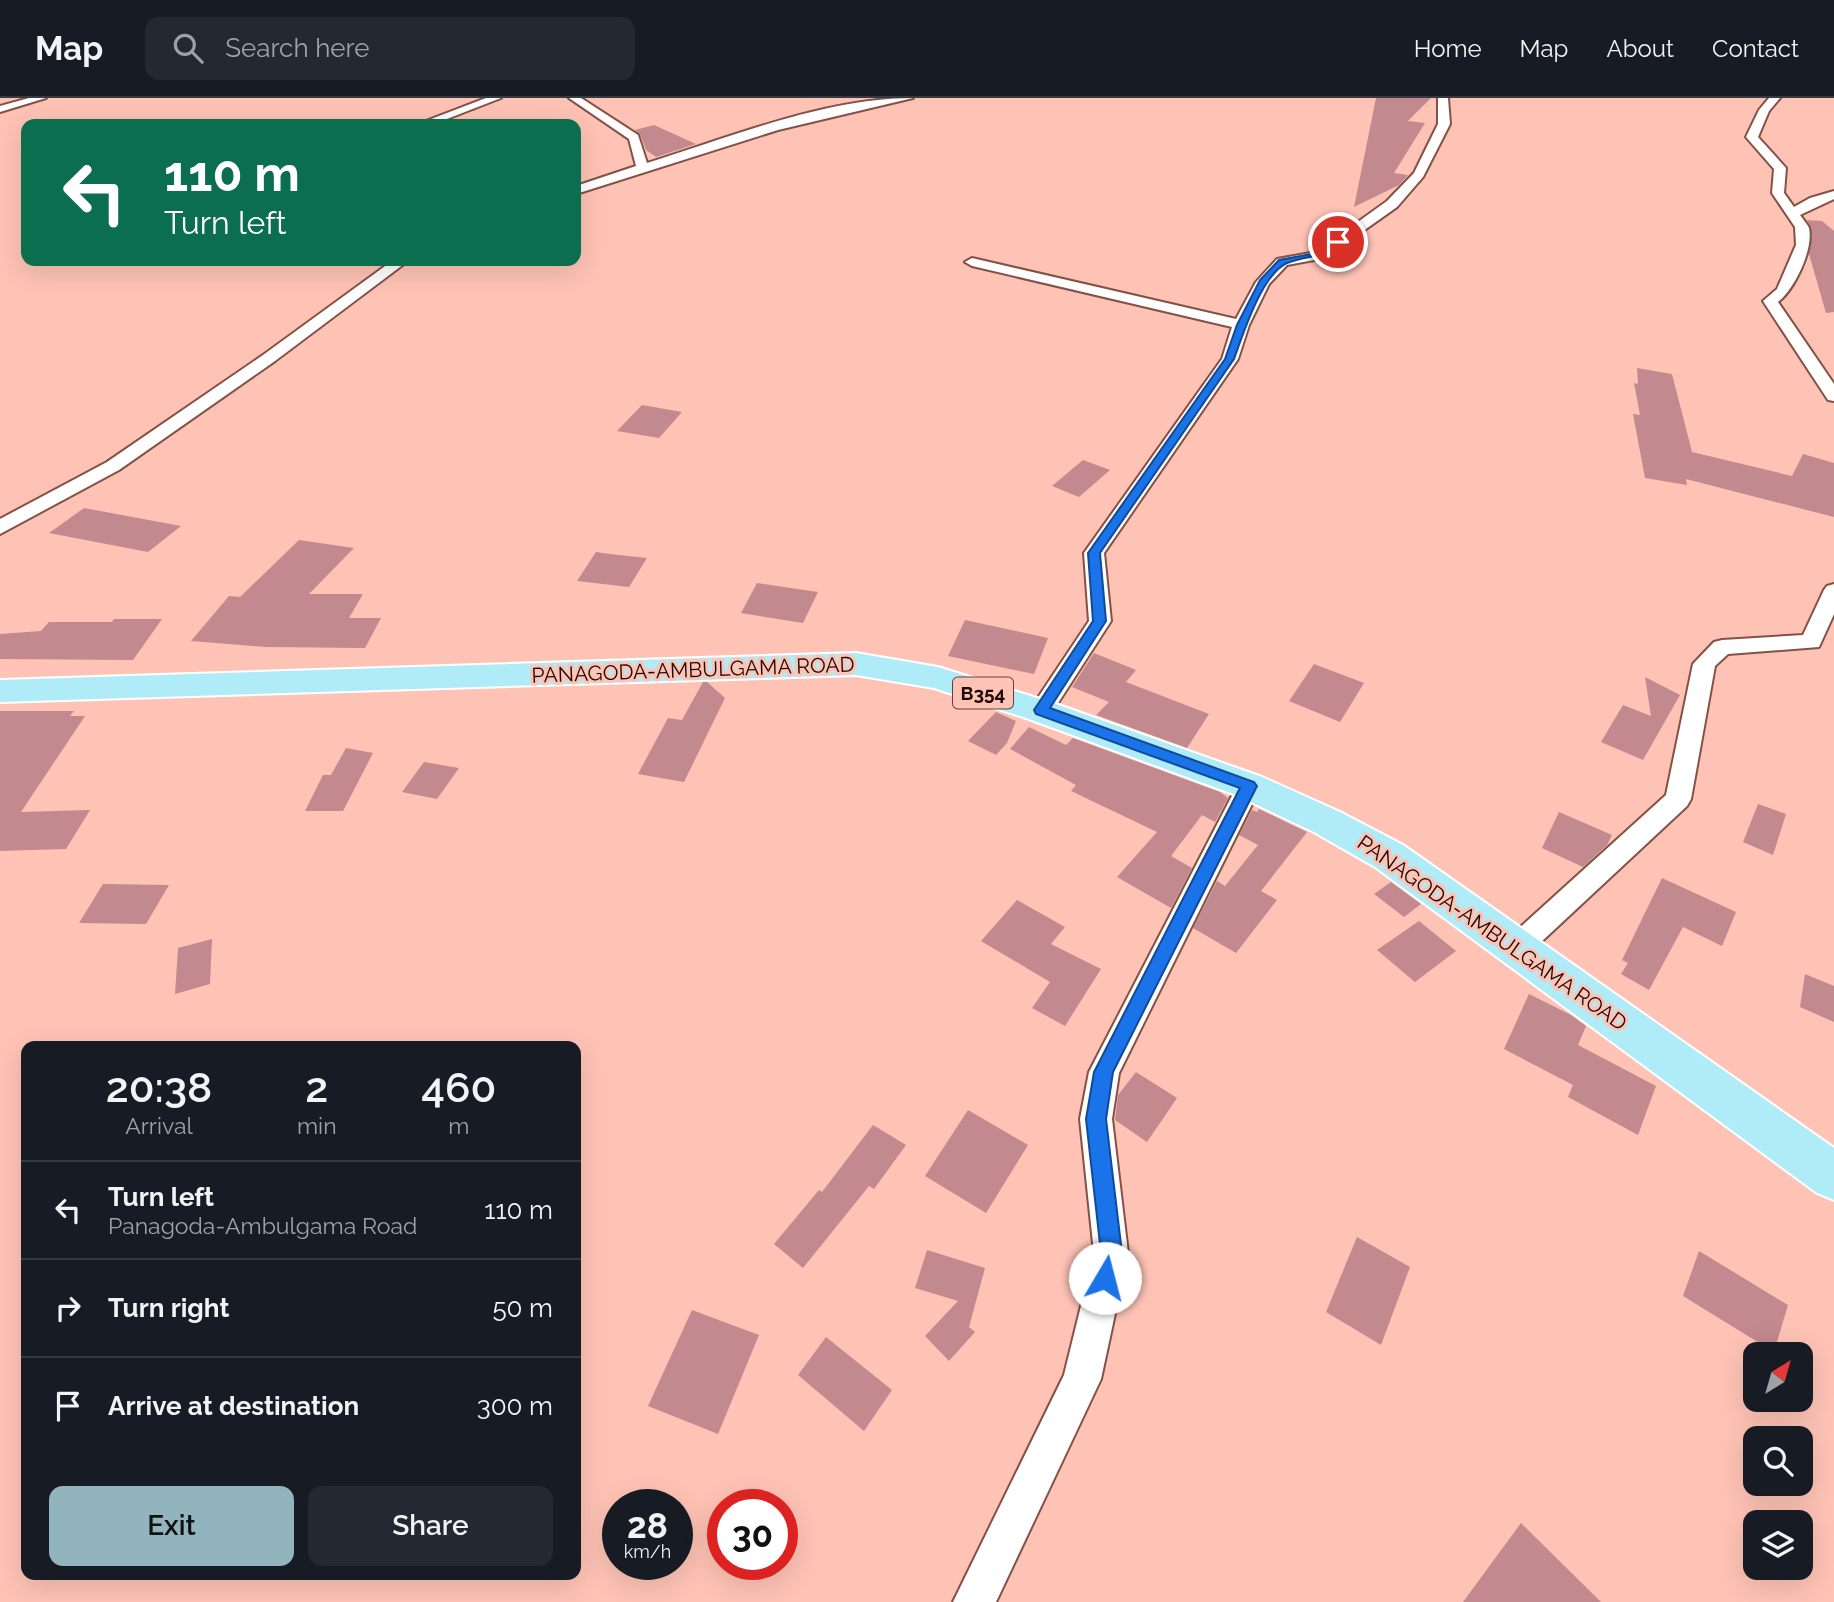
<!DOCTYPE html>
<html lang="en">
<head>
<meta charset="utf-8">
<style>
  body { margin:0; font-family:Raleway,sans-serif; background:#242831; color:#f1f3f6; height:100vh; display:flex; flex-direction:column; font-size:26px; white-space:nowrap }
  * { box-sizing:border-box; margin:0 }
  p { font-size:23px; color:#9ea1a6 }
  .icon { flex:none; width:38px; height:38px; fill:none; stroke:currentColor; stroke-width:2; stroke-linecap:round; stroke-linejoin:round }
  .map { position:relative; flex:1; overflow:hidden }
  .sheet { position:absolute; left:21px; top:943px; width:560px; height:539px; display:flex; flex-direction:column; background:#171b24; border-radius:14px; box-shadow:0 7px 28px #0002 }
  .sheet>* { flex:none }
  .hud { position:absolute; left:21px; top:21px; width:560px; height:147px; border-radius:14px; box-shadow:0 7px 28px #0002; background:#0b6e4f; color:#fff; overflow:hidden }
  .needle { width:46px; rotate:37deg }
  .fabs { position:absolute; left:1743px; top:1244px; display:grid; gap:14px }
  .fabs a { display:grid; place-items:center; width:70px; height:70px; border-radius:14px; background:#171b24; box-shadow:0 7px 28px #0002; font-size:35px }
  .speed { position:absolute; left:602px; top:1391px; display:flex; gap:14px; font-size:35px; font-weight:700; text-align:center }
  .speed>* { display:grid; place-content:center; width:91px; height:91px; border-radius:50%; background:#171b24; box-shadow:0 7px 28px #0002; line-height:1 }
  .speed small { font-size:18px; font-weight:400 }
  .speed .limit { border:10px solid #d22; background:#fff; color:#111 }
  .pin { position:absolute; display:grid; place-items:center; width:60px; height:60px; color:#fff; margin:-30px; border:4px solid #fff; border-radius:50%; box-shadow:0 2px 7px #0007 }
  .me { position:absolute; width:77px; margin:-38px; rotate:8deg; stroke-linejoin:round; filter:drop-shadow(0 0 5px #0008) }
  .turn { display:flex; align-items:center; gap:24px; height:147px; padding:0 28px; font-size:32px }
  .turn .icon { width:91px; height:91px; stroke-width:2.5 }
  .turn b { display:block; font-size:49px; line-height:60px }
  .eta { display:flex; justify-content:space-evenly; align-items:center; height:119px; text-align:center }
  .eta b { font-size:42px; font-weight:600; line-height:49px }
  .action { display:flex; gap:14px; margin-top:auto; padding:14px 28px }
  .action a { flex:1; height:80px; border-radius:14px; background:#92b4bc; color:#111; font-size:28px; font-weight:600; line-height:80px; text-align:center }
  .action a+a { background:#242831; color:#f1f3f6 }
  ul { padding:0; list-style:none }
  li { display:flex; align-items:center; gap:21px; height:98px; padding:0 28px; border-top:2px solid #363941 }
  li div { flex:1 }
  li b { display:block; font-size:26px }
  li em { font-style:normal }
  header { display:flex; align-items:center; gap:42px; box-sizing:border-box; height:98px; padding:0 35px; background:#171b24; border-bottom:2px solid #363941 }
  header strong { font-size:33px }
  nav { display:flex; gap:38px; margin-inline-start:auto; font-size:24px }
  .search { width:490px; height:63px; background:#242831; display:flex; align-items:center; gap:18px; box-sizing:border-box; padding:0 24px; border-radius:14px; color:#9ea1a6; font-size:26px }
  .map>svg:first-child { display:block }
  .building { fill:#c2898e }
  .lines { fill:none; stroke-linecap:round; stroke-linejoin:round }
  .street-casing { stroke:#845146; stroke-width:4 }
  .primary-casing { stroke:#fff; stroke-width:4 }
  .street { fill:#fff; fill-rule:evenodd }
  .primary { fill:#afecf8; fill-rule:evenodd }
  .route { fill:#1a73e8; stroke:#114b97; stroke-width:2 }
  .labels { text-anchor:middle; stroke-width:6; stroke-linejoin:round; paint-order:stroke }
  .shield { fill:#fec3b5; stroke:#60423a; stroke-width:2 }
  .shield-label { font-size:19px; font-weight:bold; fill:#1d0a06 }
  .street-label { font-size:21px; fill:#1d0a06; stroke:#fec3b5 }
</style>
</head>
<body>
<header>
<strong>Map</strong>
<div class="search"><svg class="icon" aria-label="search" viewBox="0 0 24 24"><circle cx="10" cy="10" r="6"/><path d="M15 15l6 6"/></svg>Search here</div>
<nav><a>Home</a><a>Map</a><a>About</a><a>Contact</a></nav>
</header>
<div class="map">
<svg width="1834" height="1504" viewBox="0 0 1834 1504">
  <rect width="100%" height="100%" fill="#fec3b5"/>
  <g class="building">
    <polygon points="1376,0 1431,0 1408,23 1425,25 1394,75 1408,77 1399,87 1354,109"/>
    <polygon points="654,27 696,46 656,59 646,52 640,36 635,32"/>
    <polygon points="1807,122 1822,123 1834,133 1834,214 1826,215 1809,156 1812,138"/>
    <polygon points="1637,270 1672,276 1692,354 1792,378 1803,356 1834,365 1834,419 1686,381 1687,387 1645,380 1633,316 1640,317 1634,285 1638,286"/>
    <polygon points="642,307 682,314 659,340 617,333"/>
    <polygon points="1083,362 1110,372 1079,399 1052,388"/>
    <polygon points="84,410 181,428 148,454 49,435"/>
    <polygon points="299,442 354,450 309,496 363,496 349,520 381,520 365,550 266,549 191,543 229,498 240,499"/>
    <polygon points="596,454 610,456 647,460 629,489 577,483"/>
    <polygon points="757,485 818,494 803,525 741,515"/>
    <polygon points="114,521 162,521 133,562 0,561 0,536 41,533 49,524 112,524"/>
    <polygon points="965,522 1048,540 1034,576 948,558"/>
    <polygon points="1094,555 1136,572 1126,584 1209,616 1187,650 1096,617 1109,604 1072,589"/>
    <polygon points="1314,566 1364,585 1340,624 1289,603"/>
    <polygon points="1645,579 1680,597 1643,662 1601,644 1623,607 1651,618"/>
    <polygon points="703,584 707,584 725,600 684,684 638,676 668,620 682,622"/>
    <polygon points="0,613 74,613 70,618 85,618 21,714 90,712 66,751 0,753"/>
    <polygon points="996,614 1016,623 1007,645 996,657 968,643"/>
    <polygon points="1029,629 1066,647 1073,640 1220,694 1228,700 1215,724 1202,717 1171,758 1192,770 1171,810 1117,779 1157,734 1071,693 1076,687 1010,651"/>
    <polygon points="346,650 373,655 343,713 305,713 323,677 331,677"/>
    <polygon points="424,664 459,670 437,701 402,694"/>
    <polygon points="1758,706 1786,716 1773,757 1743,744"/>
    <polygon points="1259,711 1307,734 1261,793 1277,802 1236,855 1193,830 1217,783 1225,788 1258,747 1239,737 1252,712 1257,714"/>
    <polygon points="1559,714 1612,737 1607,747 1583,769 1542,750"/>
    <polygon points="1662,780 1736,814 1722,848 1683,829 1649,892 1621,876 1628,865 1622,862"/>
    <polygon points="1391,784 1421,806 1404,819 1374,796"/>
    <polygon points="103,786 169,787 146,826 79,825"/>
    <polygon points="1017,802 1065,829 1051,846 1101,871 1065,928 1032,910 1050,884 981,843"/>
    <polygon points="1419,823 1456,853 1415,884 1377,852"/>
    <polygon points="212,841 210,886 175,896 178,850"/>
    <polygon points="1805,876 1834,888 1834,924 1800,909"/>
    <polygon points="1529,896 1571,917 1586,928 1578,947 1656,988 1638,1037 1568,999 1573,987 1504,951"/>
    <polygon points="1136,974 1177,1000 1147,1044 1115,1022 1118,997"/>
    <polygon points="968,1012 1028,1047 986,1115 925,1078"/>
    <polygon points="873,1027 906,1047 874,1091 869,1088 803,1170 774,1146 819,1092 822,1094"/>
    <polygon points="1357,1139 1410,1169 1381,1247 1326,1214"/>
    <polygon points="927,1152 985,1170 969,1229 975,1234 949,1263 925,1238 958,1203 915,1190"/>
    <polygon points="1699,1153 1788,1207 1774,1254 1683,1198"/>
    <polygon points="692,1212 759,1237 718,1336 648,1308"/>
    <polygon points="826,1239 892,1292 864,1333 798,1277"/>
    <polygon points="1521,1425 1601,1504 1463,1504"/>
  </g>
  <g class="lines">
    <g class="street-casing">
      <g id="street">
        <polygon points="29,0 46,0 0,14 0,8"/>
        <polygon points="486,0 501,0 434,26 418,26"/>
        <path d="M569,0h12l57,37 9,28c84,-26 178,-65 266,-65l-135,32 -202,64v-8l60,-20 -7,-27z"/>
        <polygon points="1438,0 1448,0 1450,26 1423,79 1397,109 1325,160 1287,167 1269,186 1249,227 1238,261 1104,455 1111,523 1049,619 1041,621 1033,619 1029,613 1089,523 1084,455 1222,261 1232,229 972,168 965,164 972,160 1236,221 1256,184 1277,161 1316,154 1387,103 1414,75 1438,26"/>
        <path d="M1769,0h11l-11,13 -11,26 28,31 -2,25 10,14 16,-9 24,-7v8l-34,16c3,4 7,9 9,13 5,21 -15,62 -31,74l56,82v17l-6,-1 -65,-99 14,-12 19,-44 -1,-18 -23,-34 2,-24 -28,-32 13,-27z"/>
        <polygon points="392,163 408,163 275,263 119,372 0,436 0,421 107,364 263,257"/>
        <polygon points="1834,486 1834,516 1819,549 1728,556 1715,568 1691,701 1687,708 1525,859 1515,863 1505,859 1501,851 1505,843 1666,697 1693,566 1714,544 1722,542 1803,537 1824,492 1827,488"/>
        <polygon points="1249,679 1258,682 1261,688 1119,975 1112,1021 1128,1155 1101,1281 996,1504 953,1504 1064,1277 1094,1155 1080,1021 1089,974 1237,688 1240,682"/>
      </g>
    </g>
    <g class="primary-casing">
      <polygon id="primary" points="856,555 938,569 1053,605 1262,679 1340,714 1403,747 1834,1050 1834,1102 1817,1095 1375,769 1314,734 1236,697 1029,621 934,590 856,577 0,604 0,582"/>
    </g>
    <use href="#street" class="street"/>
    <use href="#primary" class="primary"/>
  </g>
  <path class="route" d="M1335,142l7,2c-20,18 -33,12 -55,21 -25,11 -44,71 -53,96l-134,194 6,68 -56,87 204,74 3,4 -144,286 -7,47 16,134 -9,33 -8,3 -7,-3 -3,-8 6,-25 -15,-134 8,-47 146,-284 -204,-74 -2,-4 59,-89 -5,-68 137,-194 12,-34 23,-45 19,-20 38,-7z"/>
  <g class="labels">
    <rect class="shield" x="953" y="579.5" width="60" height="31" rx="5"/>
    <g class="shield-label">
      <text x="983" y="602">B354</text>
    </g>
    <g class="street-label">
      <text transform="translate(693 572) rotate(-2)" y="7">PANAGODA-AMBULGAMA ROAD</text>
      <text transform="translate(1492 835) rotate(35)" y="7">PANAGODA-AMBULGAMA ROAD</text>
    </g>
  </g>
</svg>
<div class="fabs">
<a><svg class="needle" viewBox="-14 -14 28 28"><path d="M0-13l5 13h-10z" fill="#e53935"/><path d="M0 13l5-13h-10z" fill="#9ea1a6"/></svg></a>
<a><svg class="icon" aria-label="search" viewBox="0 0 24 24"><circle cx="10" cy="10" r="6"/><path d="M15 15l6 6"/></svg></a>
<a><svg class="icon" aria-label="layers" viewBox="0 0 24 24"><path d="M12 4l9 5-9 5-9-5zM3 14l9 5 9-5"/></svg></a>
</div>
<div class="speed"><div>28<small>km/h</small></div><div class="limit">30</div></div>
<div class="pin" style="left:1338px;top:144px;background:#d93025"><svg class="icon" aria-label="arrive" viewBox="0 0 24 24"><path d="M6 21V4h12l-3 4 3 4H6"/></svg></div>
<svg class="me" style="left:1105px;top:1180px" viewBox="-20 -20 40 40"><circle r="19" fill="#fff"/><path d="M0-13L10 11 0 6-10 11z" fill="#1a73e8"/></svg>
<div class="hud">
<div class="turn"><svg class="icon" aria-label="left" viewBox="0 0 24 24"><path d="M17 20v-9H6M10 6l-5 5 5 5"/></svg><div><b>110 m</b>Turn left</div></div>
</div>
<section class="sheet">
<div class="eta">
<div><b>20:38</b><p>Arrival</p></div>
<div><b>2</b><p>min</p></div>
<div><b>460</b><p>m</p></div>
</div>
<ul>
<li><svg class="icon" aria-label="left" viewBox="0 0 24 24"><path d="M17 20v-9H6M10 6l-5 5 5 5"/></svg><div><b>Turn left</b><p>Panagoda-Ambulgama Road</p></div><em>110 m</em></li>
<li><svg class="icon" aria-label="right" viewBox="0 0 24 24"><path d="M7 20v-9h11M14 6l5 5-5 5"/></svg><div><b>Turn right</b></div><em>50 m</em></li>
<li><svg class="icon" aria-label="arrive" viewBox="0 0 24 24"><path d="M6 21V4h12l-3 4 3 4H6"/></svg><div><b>Arrive at destination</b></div><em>300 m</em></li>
</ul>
<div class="action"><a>Exit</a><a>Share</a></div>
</section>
</div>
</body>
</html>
